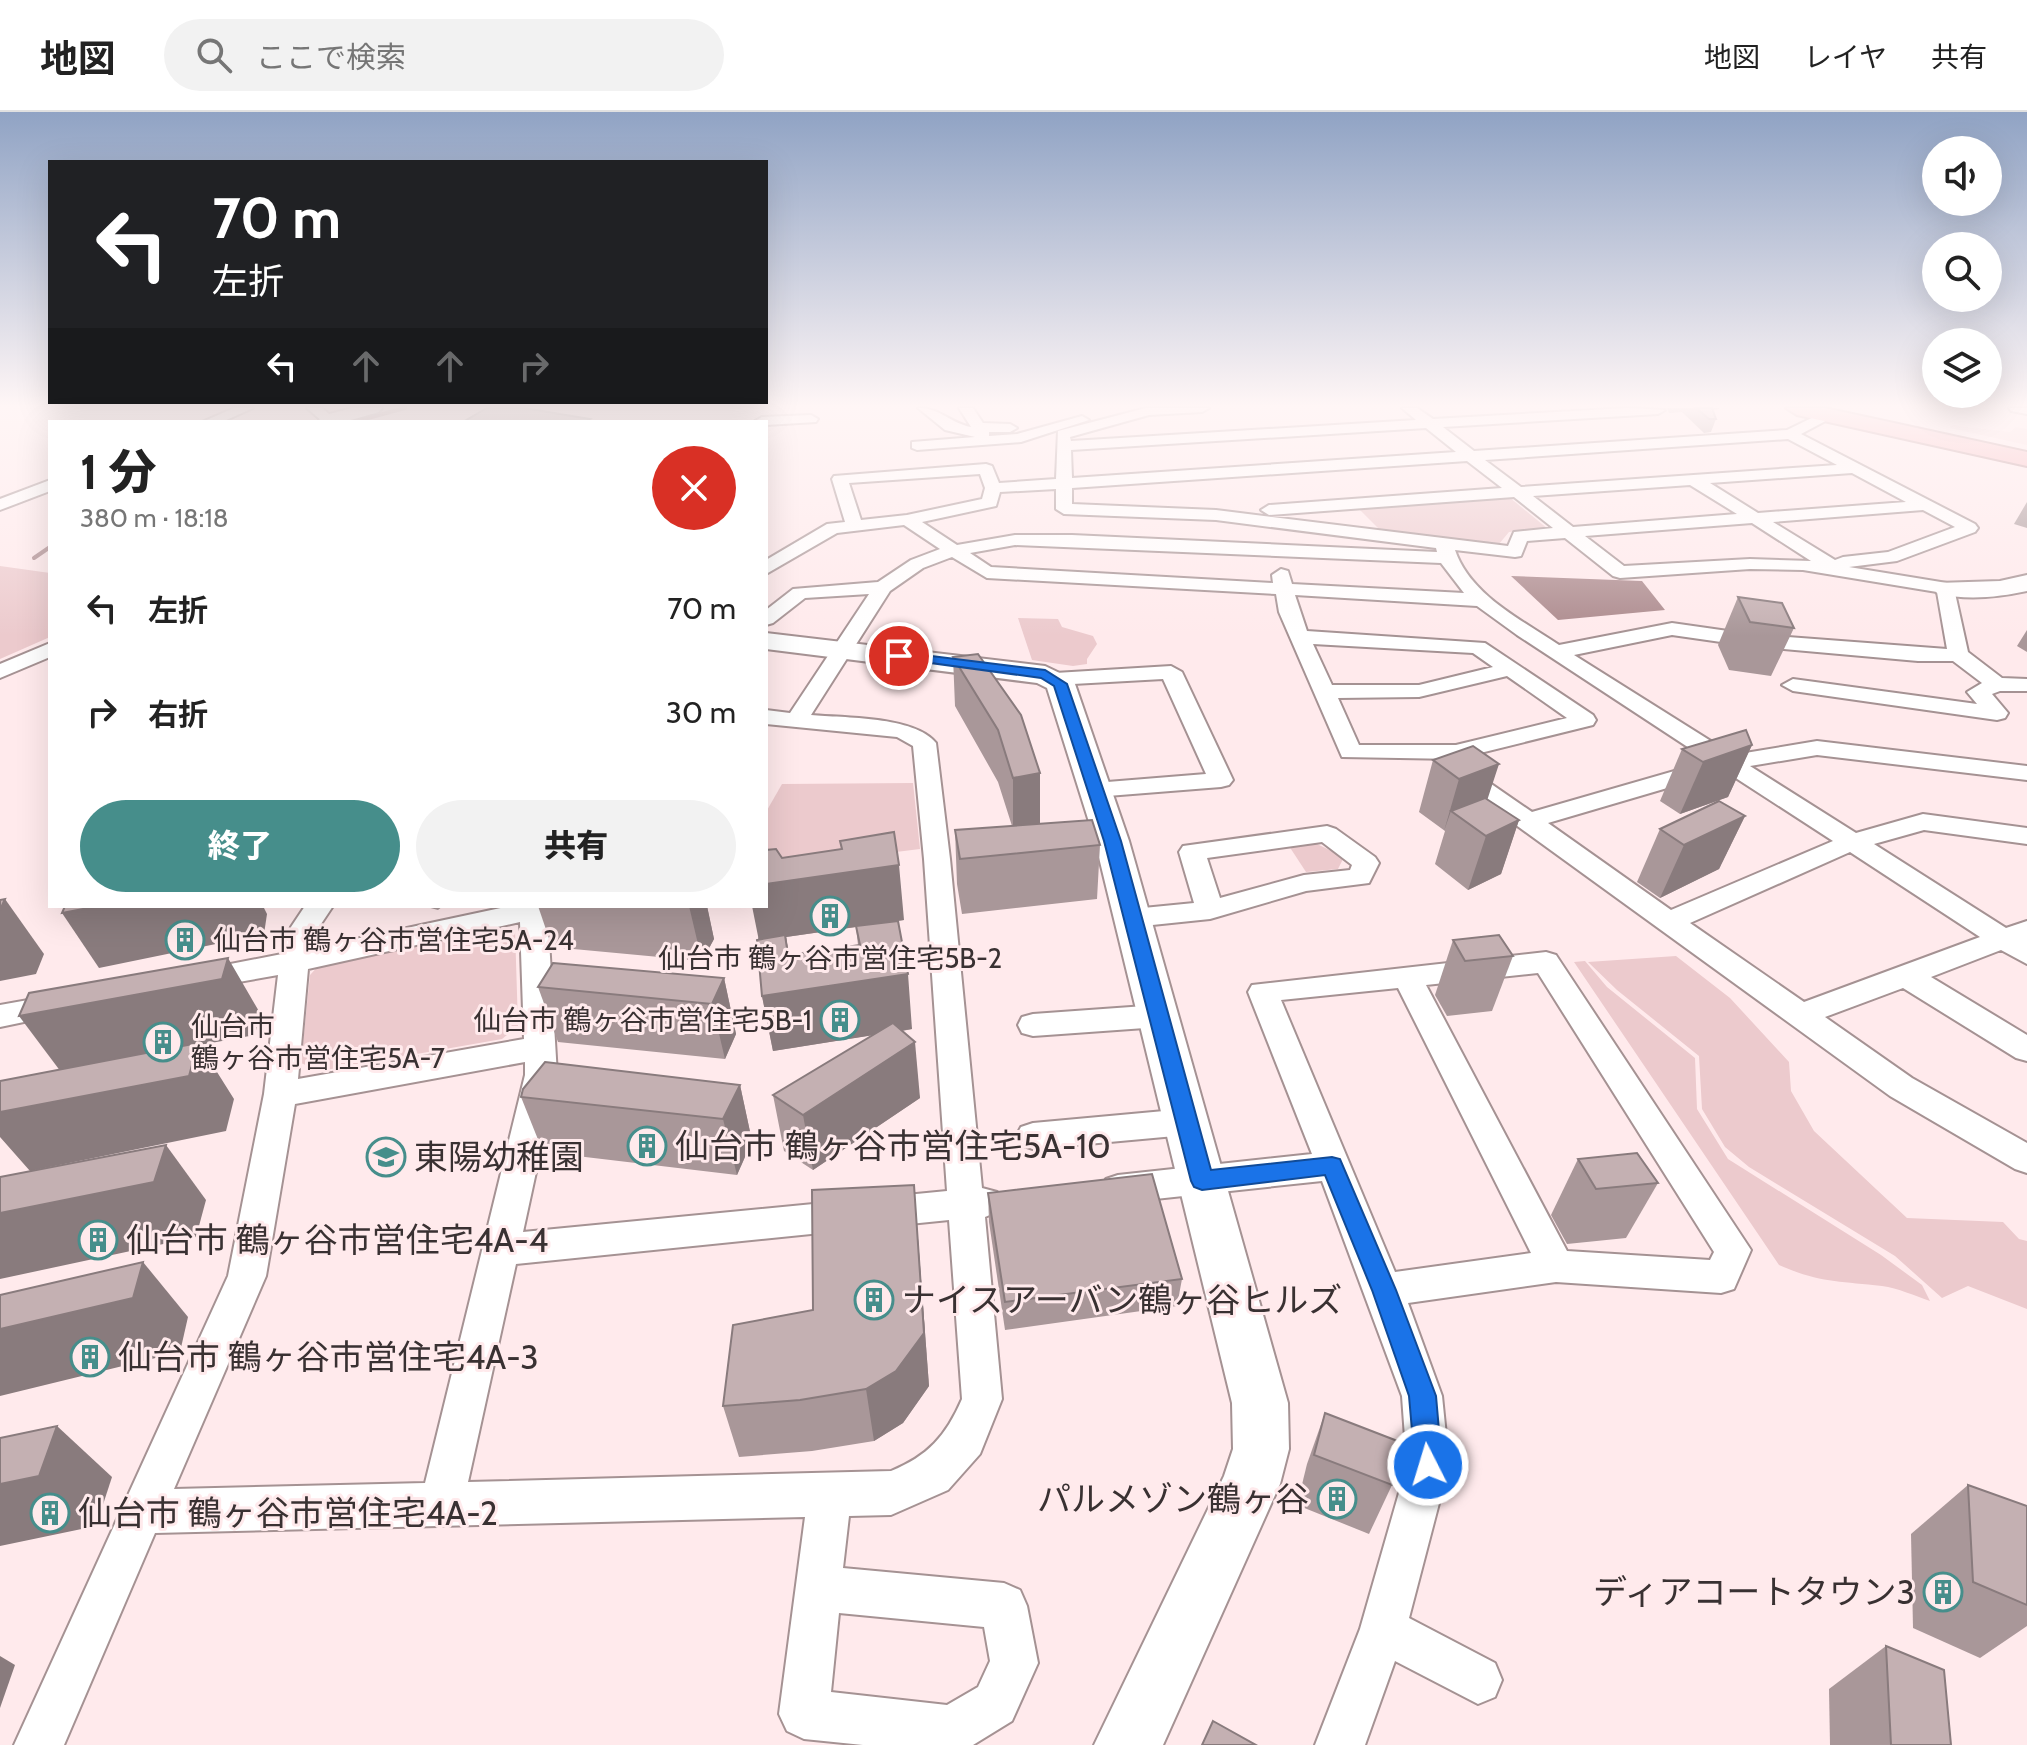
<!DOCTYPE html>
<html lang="ja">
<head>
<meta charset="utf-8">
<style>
  body { margin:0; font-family:Cabin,"Noto Sans JP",sans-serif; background:#f2f2f2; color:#222; height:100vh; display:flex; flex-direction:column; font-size:30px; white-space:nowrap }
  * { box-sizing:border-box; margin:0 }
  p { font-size:26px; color:#767676 }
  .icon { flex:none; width:44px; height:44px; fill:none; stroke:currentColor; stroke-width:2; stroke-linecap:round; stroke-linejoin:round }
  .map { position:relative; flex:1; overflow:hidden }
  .sheet { position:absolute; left:48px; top:308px; width:720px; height:488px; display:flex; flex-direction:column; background:#fff; border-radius:0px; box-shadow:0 8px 32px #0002 }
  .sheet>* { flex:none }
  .guide { position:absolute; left:48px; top:48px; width:720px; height:244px; border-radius:0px; box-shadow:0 8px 32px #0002; background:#202124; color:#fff; overflow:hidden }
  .controls { position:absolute; left:1922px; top:24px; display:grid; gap:16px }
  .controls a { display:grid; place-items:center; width:80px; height:80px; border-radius:50%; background:#fff; box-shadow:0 8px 32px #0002; font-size:40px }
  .pin { position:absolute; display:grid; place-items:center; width:68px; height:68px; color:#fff; margin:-34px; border:4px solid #fff; border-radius:50%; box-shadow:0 2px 8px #0007 }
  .me { position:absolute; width:88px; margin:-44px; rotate:355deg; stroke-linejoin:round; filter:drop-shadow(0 0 6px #0008) }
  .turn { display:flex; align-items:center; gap:28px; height:168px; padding:0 32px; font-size:36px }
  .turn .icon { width:104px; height:104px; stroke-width:2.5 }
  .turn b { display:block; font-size:56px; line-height:68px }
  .lanes { display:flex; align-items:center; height:76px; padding:0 32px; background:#0003; justify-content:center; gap:40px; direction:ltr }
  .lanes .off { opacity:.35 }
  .round { display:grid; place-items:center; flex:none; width:84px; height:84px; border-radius:42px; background:#f2f2f2 }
  .head { display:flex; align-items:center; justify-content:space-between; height:136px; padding:0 32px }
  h1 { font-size:48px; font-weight:800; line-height:60px }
  .action { display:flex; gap:16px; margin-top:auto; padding:16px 32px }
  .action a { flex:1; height:92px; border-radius:48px; background:#468e8b; color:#fff; font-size:32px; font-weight:800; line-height:92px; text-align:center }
  .action a+a { background:#f2f2f2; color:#222 }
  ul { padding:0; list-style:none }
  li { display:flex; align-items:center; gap:24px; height:104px; padding:0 32px }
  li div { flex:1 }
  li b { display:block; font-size:30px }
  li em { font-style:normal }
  header { display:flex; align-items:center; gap:48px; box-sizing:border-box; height:112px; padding:0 40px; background:#fff; border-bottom:2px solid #e0e0e0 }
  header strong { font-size:38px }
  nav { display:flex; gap:44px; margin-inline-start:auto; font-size:28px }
  .search { width:560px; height:72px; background:#f2f2f2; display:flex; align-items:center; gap:20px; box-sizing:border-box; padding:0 28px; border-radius:44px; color:#767676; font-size:30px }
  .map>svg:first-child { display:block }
  .built { fill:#fadcde }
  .green { fill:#eccacd }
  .water { fill:#ac8a8d }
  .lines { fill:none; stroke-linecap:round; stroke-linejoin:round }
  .stream { stroke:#ac8a8d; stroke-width:4 }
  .street-casing { stroke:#a59293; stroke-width:4 }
  .secondary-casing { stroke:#a59293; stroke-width:4 }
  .highway-casing { stroke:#b4868a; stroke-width:4 }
  .street { fill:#fff; fill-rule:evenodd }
  .secondary { fill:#fff; fill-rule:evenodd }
  .highway { fill:#f7b3ba; fill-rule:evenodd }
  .wall { fill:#a99799; fill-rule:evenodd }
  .shaded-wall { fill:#897b7d }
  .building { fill:#c4b0b2; stroke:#897b7d; stroke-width:2 }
  .route { fill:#1a73e8; stroke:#114b97; stroke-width:2 }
  .labels { text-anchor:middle; stroke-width:6; stroke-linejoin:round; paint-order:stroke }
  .poi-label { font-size:28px; fill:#393132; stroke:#ffeaec; text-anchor:start }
  .near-poi-label { font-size:34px; fill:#393132; stroke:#ffeaec; text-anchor:start }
</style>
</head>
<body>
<header>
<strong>地図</strong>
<div class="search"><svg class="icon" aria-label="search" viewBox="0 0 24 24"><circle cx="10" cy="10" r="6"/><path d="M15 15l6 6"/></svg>ここで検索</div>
<nav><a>地図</a><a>レイヤ</a><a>共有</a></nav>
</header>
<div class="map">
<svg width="2027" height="1633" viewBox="0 0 2027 1633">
  <rect width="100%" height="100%" fill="#ffeaec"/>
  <polygon class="built" points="1952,313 2010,320 2016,315 2027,317 2027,333 1950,316"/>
  <g class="green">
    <polygon points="1509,385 1548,417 1509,420 1499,432 1380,418 1358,396"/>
    <polygon points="0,454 50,461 50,525 0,547"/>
    <polygon points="1018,506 1058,507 1062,515 1093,524 1097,532 1087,547 1087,552 1073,554 1032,548"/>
    <polygon points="913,671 920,737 880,742 766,747 766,700 782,672"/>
    <polygon points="1317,732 1344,745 1338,757 1306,760 1289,734"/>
    <polygon points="488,816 515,817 518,914 502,927 320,959 301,951 310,863 320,852"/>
    <polygon points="1676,844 1730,886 1789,950 1791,979 1814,1019 1907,1106 2003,1110 2019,1127 2027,1129 2027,1197 1968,1174 1942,1186 1895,1144 1749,1055 1725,1035 1702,997 1699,944 1617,878 1588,850"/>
    <path d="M1585,849l22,26 88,71 2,51 31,50 153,96 41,30 8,16c-15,-5 -32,-13 -48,-15 -43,-5 -62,-3 -103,-21l-205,-303z"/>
  </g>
  <polygon class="water" points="1511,464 1642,469 1665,498 1558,508"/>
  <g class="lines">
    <g class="stream">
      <polyline points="353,310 405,296"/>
      <polyline points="34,446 50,435"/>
    </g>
    <g class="street-casing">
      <g id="street">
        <polygon points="234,296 253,296 222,310 202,310"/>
        <polygon points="307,296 322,296 336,308 323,310"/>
        <path d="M918,296c21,-1 32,15 53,19l-12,-19h14l10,15 27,1 7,4 -7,4h-21v4l28,-2 65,-18 7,4 -68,22 -104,8 -5,-2v-6l63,-5 -30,-7z"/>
        <path d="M1146,296h63l-7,4 -53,3 -79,22 1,4 345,-21 -14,-12h15l16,11 195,-11 37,2 -7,4 -215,13 31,24 313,-21 41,-20 7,4 -2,3 -32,17 174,90 3,4 -3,4 -78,29 -48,6 104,17 15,68 34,26 25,1v12h-27l-8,3 16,19 -3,5 -8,2 -204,-29 -11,-6 11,-6 184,25 -10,-12 15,-9 -29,-22h-35l-169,-15 -77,-11 -98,20 159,100 84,-14 210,25v14l-210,-25 -67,11 106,67 67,-19 104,14v16l-103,-14 -50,14 132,84 21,-7v43l-26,-14 -70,27 96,58v26l-11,-3 -113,-70 -78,29 87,61 115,65v30l-12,-4 -125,-73 -425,-308 -12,-21 4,-5h16l11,17 48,33 177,-51 -192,-126 -40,-29 -182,-11 12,36 178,12 108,72 3,5 -3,5 -137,34 -114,-2 -63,-145 -3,-18 -289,-16 -35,-21 -29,11 -33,23 -79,124c32,3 104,1 125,28l14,116 32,329 15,4 6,10 -6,10 -12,5 17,182 -22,55 -32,36 -57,25 -42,1 -6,52 161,15 16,7 7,16 11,57 -26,58 -39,24h-110l-59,-6 -17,-8 -8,-17 26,-197 -650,16 -91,212h-50l214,-469 36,-182 14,-119 -79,14 -10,-3 -5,-7 5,-7 93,-18 9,-27 14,-21h28l-14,21 -6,21 197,-42h37l10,169 -34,157 424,-41 -23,-332 -11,-113 -16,-9 -131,-13v-14l24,3 79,-119 -64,4 -32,25 -7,2v-15l27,-21 85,-7 33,-22 29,-11 -36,-24 -67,8 -71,41v-14l61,-36 18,-2 -13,-43 2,-3 152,-12 6,2 7,17 57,-4 2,-48zM1426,316l30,24 -384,26 -1,-28zM1788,327l49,26 -316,22 -36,-27zM1467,349l35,27 -233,17 -8,5 8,5 245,-18 39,31 -39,4 -6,14 -292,-36 -144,-6v-16zM1852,361l54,29 -148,11 -48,-30zM980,362l5,14 -3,11 -75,16 -46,5 -12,-37zM1690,373l47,29 -164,13 -40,-31zM1056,377v20l8,5 152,6 220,28 1,4 -365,-17h-57l-58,10 -35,-23 74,-16 4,-14zM1923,398l32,17 -67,25 -45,5 -8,3 -62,-38zM1752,411l59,38 -61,-2 -126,7 -39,-30zM1565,426l48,38 7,2 130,-9 53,1 134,22 10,57 -198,-15 -77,-11 -113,22c-37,-25 -89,-50 -104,-95l60,7 6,-1 6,-15zM1015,433l426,18 23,30 -172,-9 -4,-13 -7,-2 -9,6 1,8 -282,-16 -21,-14zM1313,532l160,9 20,14 -74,18h-87zM1507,564l60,42 -111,27h-97l-21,-47 81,-1zM1725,659l108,70 -162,69 -123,-87zM1850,740l130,85 -176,65 -114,-79zM520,810l4,117 -226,40 10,-110zM525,950v13l-100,408 -251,6 92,-213 29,-172zM949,1108l13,179c-16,37 -34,57 -71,72l-423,11 48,-218zM839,1501l145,14 6,34 -12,26 -31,18 -116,-13z"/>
        <polygon points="2009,296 2027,296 2027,302 2011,299"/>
        <polygon points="811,303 818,307 816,310 766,313 766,310 755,309 762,305"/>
        <polygon points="50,368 50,379 0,398 0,387"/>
        <polygon points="50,531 50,545 0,566 0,552"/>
        <polygon points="1171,554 1182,560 1233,668 1229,673 1221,675 1095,685 1086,683 1083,678 1086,673 1095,671 1206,662 1163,567 1055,573 1044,567 1055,561"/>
        <path d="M1327,714l9,3 39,28 4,6 -10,20 -63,8 -96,28 -77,8 -10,-3 -4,-6 4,-6 10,-3 61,-6 -15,-51 4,-6zM1322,730l30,23 -2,5 -46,5 -84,23 -13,-40z"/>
        <path d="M1546,840l10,3 195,295 -17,39 -13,4 -165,-11 -148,21 34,93 7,69 -40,153 86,45 7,17 -7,17 -17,7 -83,-43 -30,84h-50l45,-116 47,-164 -5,-69 -80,-215 -204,22 -12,-4 -5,-10 5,-10 12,-4 194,-21 -64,-162 4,-7zM1538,861l176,279 -4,8 -143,-9 -141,-266zM1398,876l133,265 -136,19 -114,-272z"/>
        <polygon points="56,883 67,887 71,894 67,901 0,915 0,893"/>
        <polygon points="1159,893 1170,896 1174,904 1170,912 1159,915 1033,924 1022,921 1018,913 1022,905 1033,902"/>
        <polygon points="1186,997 1198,1001 1203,1010 1198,1019 1186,1023 1033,1037 1021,1033 1016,1024 1021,1015 1033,1011"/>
      </g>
    </g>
    <g class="secondary-casing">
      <g id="secondary">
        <polygon points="352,296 382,296 379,300 344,310 319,308 322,304"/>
        <path d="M2027,463v16c-28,6 -61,10 -90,2l-4,-5 4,-5 63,-2z"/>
        <polygon points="766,521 1045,554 1070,566 1075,572 1129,729 1288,1291 1289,1337 1280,1372 1163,1633 1094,1633 1224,1364 1233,1337 1232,1291 1095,729 1047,576 1037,571 766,537"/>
      </g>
    </g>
    <g class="highway-casing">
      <polygon id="highway" points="1786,296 1825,296 2027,340 2027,354 1797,303"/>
    </g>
    <use href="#street" class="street"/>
    <use href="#secondary" class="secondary"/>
    <use href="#highway" class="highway"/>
  </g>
  <g class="wall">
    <polygon points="1664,296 1719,296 1719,297 1712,298 1716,307 1711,320 1704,321 1682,300 1669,301 1667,296"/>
    <polygon points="2027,390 2027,416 2014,412"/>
    <polygon points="1738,485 1794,516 1771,564 1729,558 1718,533"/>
    <polygon points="2027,518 2027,540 2017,534"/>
    <polygon points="978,542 1040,712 1100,733 1097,787 962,802 957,772 955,718 1012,714 998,670 955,594 953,545"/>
    <polygon points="1752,633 1728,685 1680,702 1660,689 1682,637"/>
    <polygon points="1473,634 1487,688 1519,708 1501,762 1468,778 1435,752 1445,719 1419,700 1433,648"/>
    <polygon points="1745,704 1719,757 1660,786 1637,770 1660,717"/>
    <path d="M782,746l122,62 -38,5 46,104 -10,2 18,67 -107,72 -29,-19 -11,-56 100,-60 -100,16 -11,-55 -4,-57zM856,815l2,18 -69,10 -3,-18z"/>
    <polygon points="423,794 443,794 438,798"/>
    <polygon points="538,794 707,794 714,827 702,849 552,835"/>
    <polygon points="1453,828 1513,844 1492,899 1447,904 1435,883"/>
    <polygon points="724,866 736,922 725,947 558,930 538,875"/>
    <polygon points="740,973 752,1029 737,1063 543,1040 521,985"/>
    <polygon points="1578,1047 1658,1071 1626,1126 1567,1132 1551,1103"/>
    <polygon points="914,1073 929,1274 903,1311 874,1329 812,1339 739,1345 723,1294 813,1198"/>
    <polygon points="988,1081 1182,1167 1177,1194 1005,1218 989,1110"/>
    <polygon points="1325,1301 1392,1373 1369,1422 1297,1393 1307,1352"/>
    <polygon points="1968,1373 2027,1394 2027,1514 1980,1546 1913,1516 1911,1422"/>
    <polygon points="1886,1534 1951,1633 1830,1633 1829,1577"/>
  </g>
  <g class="shaded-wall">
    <polygon points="1752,633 1728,685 1680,702 1703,650"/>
    <polygon points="1499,652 1482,704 1451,699 1444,719 1459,667"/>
    <polygon points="1040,661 1040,714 1013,718 1013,666"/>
    <polygon points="1745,704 1719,757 1660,786 1684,733"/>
    <polygon points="1519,708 1501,762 1468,778 1486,724"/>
    <polygon points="899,753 904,808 786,825 795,879 908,862 912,917 773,939 762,884 759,829 752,794 766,794 766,772"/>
    <polygon points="5,787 44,842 36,862 0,869 0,798"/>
    <polygon points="99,794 263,794 267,802 264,822 99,856 62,801"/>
    <polygon points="689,794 707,794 714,827 702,849"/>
    <polygon points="228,846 260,901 255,923 200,933 234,987 226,1019 30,1059 0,1025 0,1000 61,960 19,904"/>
    <polygon points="724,866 736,922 725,947 712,892"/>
    <polygon points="915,930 920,986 813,1058 803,1003"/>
    <polygon points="740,973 752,1029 737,1063 723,1007"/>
    <polygon points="166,1033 206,1088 196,1125 0,1167 0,1101"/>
    <polygon points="914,1073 929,1274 903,1311 874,1329 866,1277"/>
    <polygon points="143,1150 188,1205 180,1240 0,1284 0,1217"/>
    <polygon points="57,1314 112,1365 96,1414 0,1434 0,1372"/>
    <polygon points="0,1544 15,1553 0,1596"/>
  </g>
  <g class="building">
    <polygon points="487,296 524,296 590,307 585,310 463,310"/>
    <polygon points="1696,296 1712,296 1716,307 1709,307"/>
    <polygon points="1738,485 1782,491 1794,516 1750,510"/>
    <polygon points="978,542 1021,603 1040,661 1013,666 998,618 953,545"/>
    <polygon points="1746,618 1752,633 1703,650 1682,637"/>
    <polygon points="1473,634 1499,652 1459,667 1433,648"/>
    <polygon points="1485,686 1519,708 1486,724 1451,699"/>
    <polygon points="1719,689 1745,704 1684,733 1660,717"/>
    <polygon points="1092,708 1100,733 960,747 955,718"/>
    <polygon points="894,720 899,753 766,772 766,738 776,737 782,746 842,737 840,729"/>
    <polygon points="5,787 0,798 0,788"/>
    <polygon points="65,794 99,794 62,801"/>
    <polygon points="898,809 908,862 762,884 757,828 785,823 788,843 860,833 856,814"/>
    <polygon points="1499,823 1513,844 1465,849 1453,828"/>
    <polygon points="228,846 222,867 19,904 29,881"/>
    <polygon points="553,851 724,866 712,892 538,875"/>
    <polygon points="893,911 915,930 803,1003 773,983"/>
    <polygon points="198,931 189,964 0,1000 0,969"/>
    <polygon points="545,950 740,973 723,1007 521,985 523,977"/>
    <polygon points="166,1033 154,1070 0,1101 0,1065"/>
    <polygon points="1637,1041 1658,1071 1596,1077 1578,1047"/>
    <polygon points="1152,1062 1182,1167 1005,1190 988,1081"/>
    <polygon points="914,1073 924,1221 896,1259 866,1277 800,1288 723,1294 733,1213 813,1198 812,1078"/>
    <polygon points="143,1150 133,1186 0,1217 0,1183"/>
    <polygon points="1325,1301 1400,1330 1392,1373 1314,1343"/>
    <polygon points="57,1314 39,1364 0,1372 0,1326"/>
    <polygon points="1968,1373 2027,1394 2027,1493 1973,1470"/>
    <polygon points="1886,1534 1944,1558 1951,1633 1891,1633"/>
    <polygon points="1213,1609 1256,1633 1202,1633"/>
  </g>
  <linearGradient id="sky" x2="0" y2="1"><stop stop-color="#90a3c4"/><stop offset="0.56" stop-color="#fff6f6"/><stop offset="1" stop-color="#fff6f6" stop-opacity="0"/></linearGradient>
  <rect width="2027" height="524" fill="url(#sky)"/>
  <polygon class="route" points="899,540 1045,558 1067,572 1121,729 1211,1058 1332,1045 1340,1047 1396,1178 1436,1284 1442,1353 1438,1362 1428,1366 1419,1362 1415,1353 1409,1284 1372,1178 1325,1063 1202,1078 1194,1075 1191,1069 1104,729 1054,574 1041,566 894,546 892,544"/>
  <defs>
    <g id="building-ring" transform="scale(2)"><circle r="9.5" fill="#ffeaec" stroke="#468e8b" stroke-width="1.5"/><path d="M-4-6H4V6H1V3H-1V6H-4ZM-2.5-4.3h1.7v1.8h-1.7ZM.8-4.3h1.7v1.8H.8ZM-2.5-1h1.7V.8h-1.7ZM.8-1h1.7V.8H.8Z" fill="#468e8b"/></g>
    <g id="school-ring" transform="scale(2)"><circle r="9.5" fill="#ffeaec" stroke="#468e8b" stroke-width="1.5"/><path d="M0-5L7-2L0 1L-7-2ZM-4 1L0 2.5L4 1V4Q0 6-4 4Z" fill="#468e8b"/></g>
  </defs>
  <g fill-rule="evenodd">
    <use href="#building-ring" x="830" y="804"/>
    <use href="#building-ring" x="185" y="828"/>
    <use href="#building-ring" x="840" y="908"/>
    <use href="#building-ring" x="163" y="930"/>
    <use href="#building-ring" x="647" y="1034"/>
    <use href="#school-ring" x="386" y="1045"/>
    <use href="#building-ring" x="98" y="1128"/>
    <use href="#building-ring" x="874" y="1188"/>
    <use href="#building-ring" x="90" y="1245"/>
    <use href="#building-ring" x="1337" y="1387"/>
    <use href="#building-ring" x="50" y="1401"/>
    <use href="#building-ring" x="1943" y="1480"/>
  </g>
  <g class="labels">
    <g class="poi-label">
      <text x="213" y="838">仙台市 鶴ヶ谷市営住宅5A-24</text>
      <text x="830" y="856" text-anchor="middle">仙台市 鶴ヶ谷市営住宅5B-2</text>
      <text x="812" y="918" text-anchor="end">仙台市 鶴ヶ谷市営住宅5B-1</text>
      <text x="191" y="924">仙台市<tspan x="191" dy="32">鶴ヶ谷市営住宅5A-7</tspan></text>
    </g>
    <g class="near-poi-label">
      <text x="675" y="1046">仙台市 鶴ヶ谷市営住宅5A-10</text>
      <text x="414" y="1057">東陽幼稚園</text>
      <text x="126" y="1140">仙台市 鶴ヶ谷市営住宅4A-4</text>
      <text x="902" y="1200">ナイスアーバン鶴ヶ谷ヒルズ</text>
      <text x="118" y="1257">仙台市 鶴ヶ谷市営住宅4A-3</text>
      <text x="1309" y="1399" text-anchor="end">パルメゾン鶴ヶ谷</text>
      <text x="78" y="1413">仙台市 鶴ヶ谷市営住宅4A-2</text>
      <text x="1915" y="1492" text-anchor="end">ディアコートタウン3</text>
    </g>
  </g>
</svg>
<div class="controls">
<a><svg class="icon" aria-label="sound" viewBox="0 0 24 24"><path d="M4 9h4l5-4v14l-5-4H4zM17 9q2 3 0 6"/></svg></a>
<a><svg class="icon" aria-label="search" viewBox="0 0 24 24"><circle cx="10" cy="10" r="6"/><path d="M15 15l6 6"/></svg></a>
<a><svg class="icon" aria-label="layers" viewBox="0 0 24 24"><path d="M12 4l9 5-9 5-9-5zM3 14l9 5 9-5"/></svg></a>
</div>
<div class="pin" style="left:899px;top:544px;background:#d93025"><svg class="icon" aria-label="arrive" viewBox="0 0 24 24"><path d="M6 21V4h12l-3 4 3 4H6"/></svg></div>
<svg class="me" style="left:1428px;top:1353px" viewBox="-20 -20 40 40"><circle r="17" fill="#1a73e8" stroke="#fff" stroke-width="3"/><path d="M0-11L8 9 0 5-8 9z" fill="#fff"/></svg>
<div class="guide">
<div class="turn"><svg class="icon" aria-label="left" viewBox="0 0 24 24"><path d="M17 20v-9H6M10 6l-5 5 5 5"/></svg><div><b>70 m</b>左折</div></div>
<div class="lanes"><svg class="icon" aria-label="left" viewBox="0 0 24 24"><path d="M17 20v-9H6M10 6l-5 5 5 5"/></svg><svg class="icon off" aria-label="ahead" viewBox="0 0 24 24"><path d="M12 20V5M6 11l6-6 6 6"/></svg><svg class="icon off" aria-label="ahead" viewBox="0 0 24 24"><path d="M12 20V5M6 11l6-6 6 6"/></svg><svg class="icon off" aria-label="right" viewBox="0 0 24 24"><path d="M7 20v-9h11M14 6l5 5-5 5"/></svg></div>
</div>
<section class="sheet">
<div class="head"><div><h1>1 分</h1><p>380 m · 18:18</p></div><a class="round" style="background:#d93025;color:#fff"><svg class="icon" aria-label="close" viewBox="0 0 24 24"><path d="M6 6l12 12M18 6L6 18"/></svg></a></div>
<ul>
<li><svg class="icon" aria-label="left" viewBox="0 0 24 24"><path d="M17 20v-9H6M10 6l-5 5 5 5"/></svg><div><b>左折</b></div><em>70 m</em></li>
<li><svg class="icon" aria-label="right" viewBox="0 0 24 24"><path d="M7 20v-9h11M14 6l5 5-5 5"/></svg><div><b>右折</b></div><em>30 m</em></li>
</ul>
<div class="action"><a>終了</a><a>共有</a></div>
</section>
</div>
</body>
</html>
